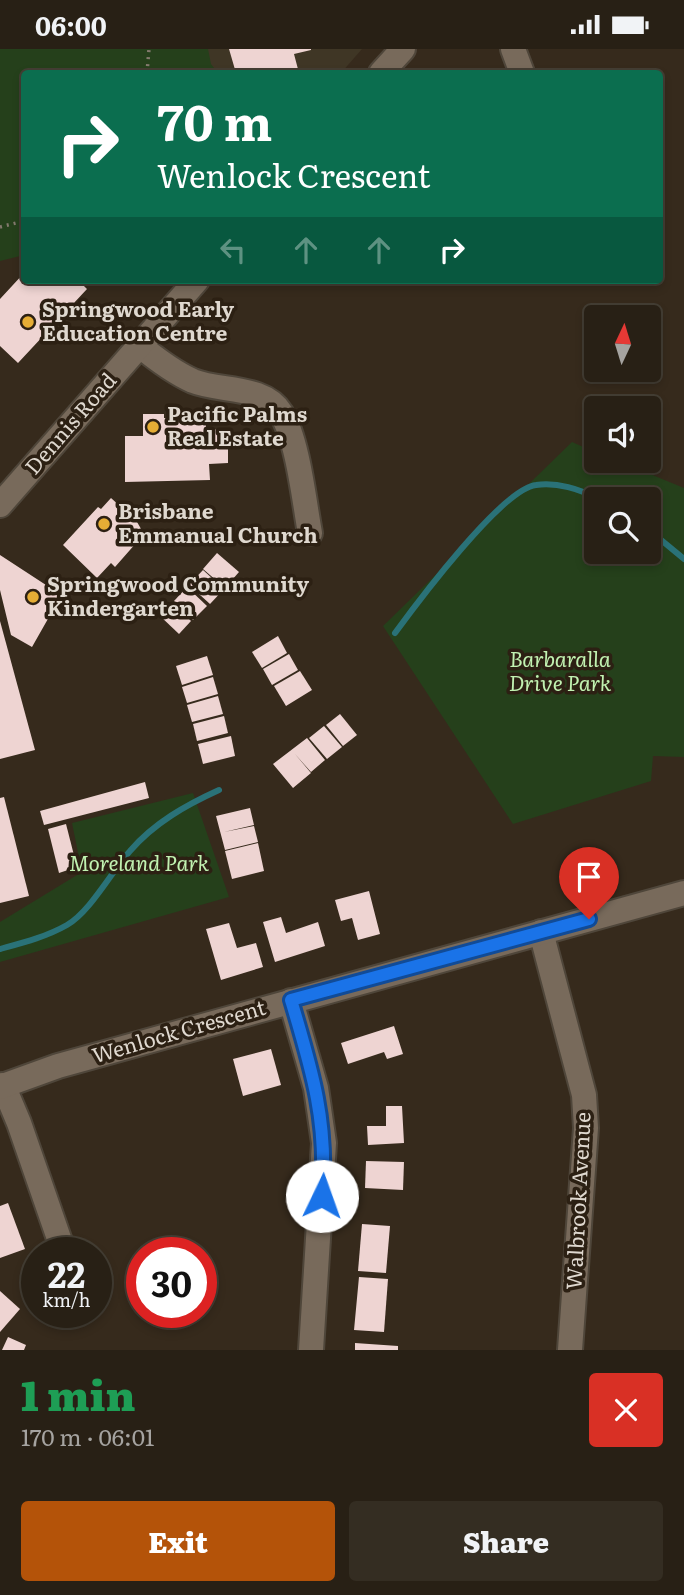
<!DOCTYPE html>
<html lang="en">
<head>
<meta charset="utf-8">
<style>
  body { margin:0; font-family:Literata,serif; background:#342d22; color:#f1f3f6; height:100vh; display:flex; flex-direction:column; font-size:26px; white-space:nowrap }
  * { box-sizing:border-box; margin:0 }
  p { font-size:23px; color:#a5a3a0 }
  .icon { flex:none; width:38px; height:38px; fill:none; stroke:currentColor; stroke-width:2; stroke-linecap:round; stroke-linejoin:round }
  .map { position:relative; height:1301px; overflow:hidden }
  .details { display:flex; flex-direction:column; background:#282015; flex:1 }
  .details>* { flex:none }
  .guide { position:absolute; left:21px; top:21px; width:642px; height:214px; border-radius:7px; box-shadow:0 4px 10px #0003,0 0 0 2px #443e34; background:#0b6e4f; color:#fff; overflow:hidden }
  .needle { width:46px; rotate:4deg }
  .buttons { position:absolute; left:584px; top:256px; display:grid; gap:14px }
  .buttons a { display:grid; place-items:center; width:77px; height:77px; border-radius:7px; background:#282015; box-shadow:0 4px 10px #0003,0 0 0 2px #443e34; font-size:35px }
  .speed { position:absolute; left:21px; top:1188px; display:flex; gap:14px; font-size:35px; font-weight:700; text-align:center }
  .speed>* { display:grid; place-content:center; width:91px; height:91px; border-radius:50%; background:#282015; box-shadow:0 4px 10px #0003,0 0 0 2px #443e34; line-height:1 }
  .speed small { font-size:18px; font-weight:400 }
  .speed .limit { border:10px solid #d22; background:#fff; color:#111 }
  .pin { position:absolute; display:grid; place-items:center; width:60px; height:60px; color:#fff; margin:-72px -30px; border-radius:50% 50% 50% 0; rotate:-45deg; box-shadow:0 0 7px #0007 }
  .pin .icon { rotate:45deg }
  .me { position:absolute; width:77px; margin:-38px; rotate:3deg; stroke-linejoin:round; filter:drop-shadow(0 0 5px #0008) }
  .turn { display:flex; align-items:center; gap:24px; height:147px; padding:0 21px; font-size:32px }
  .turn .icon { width:91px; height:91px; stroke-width:2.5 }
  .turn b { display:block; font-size:49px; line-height:60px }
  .lanes { display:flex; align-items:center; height:66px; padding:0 21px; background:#0003; justify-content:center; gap:35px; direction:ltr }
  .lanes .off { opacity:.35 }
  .round { display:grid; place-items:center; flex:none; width:74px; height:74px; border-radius:7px; background:#342d22 }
  .summary { display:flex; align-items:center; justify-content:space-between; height:119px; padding:0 21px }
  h1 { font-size:42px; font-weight:800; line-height:52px; color:#1e9e55 }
  .button { display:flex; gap:14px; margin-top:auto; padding:14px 21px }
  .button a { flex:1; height:80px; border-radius:7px; background:#b45309; color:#fff; font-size:28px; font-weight:800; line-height:80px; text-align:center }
  .button a+a { background:#342d22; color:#f1f3f6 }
  .status { display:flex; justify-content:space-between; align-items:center; height:49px; padding:0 35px; background:#282015; direction:ltr }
  .status svg { height:19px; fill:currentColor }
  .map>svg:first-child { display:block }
  .education { fill:#3f3625 }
  .green { fill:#25401b; fill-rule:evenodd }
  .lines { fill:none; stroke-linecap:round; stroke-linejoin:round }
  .stream { stroke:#2a7278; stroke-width:6 }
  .building { fill:#eed4d2 }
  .minor-casing { stroke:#4f463a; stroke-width:28 }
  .path { stroke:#847a6e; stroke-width:3.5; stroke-dasharray:2 5; stroke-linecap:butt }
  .minor { stroke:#786a5b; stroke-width:24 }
  .route-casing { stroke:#114b97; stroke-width:18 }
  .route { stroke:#1a73e8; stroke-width:12 }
  .poi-dot { fill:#e5ad35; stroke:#2c2013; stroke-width:2.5 }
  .labels { text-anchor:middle; stroke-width:7; stroke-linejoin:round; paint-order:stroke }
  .poi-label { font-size:21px; font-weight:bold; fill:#dfd8cf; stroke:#2c2013; text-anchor:start }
  .street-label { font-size:21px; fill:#dfd8cf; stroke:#2c2013 }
  .park-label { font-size:21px; font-style:italic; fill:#c1f2b1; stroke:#2c2013 }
</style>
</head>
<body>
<div class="status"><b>06:00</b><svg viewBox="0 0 49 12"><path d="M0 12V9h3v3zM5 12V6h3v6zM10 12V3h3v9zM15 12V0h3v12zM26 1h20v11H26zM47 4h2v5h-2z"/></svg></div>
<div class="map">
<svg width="684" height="1301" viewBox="0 0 684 1301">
  <rect width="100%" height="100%" fill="#362a1c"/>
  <polygon class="education" points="0,0 362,0 341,24 24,24"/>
  <g class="green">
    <polygon points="0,0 208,0 211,15 218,24 24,24 24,206 0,212"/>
    <path d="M572,393l25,11v7h19l68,28v269l-31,-1 -2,25 -138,43 -130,-198zM597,450h52v52h-52z"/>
    <polygon points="193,744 229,848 0,913 0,873 82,823 72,774"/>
  </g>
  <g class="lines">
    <g class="stream">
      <polyline points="649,481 684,510"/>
      <path d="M395,584c22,-30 107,-144 141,-148 21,-3 44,4 62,14"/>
      <path d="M0,900c22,-6 46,-12 67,-24 23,-13 45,-54 63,-74 24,-28 56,-46 89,-61"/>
    </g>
  </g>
  <g class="building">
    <polygon points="229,0 311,0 311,1 294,5 299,24 236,24"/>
    <polygon points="24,224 24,231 78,231 87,240 18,314 0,297 0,250"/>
    <polygon points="143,365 164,365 164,369 184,369 184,374 206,373 206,381 228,380 228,414 209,415 210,431 125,433 125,387 143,387"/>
    <polygon points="111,449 122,459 126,454 144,485 115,518 111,514 97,529 63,496 98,458 101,460"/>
    <polygon points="217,504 239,523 225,539 203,520"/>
    <polygon points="0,506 72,553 63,566 53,561 32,598 11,586 0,541"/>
    <polygon points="203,521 224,540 210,555 189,536"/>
    <polygon points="187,538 207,557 193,571 174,552"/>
    <polygon points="172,553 191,572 179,585 159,566"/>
    <polygon points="0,572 35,701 0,710"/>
    <polygon points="278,587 287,604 262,619 252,603"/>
    <polygon points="289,605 298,621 272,636 263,620"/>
    <polygon points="207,607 213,626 182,636 176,617"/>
    <polygon points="300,622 312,641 286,657 274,637"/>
    <polygon points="213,628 218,645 187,654 182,638"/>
    <polygon points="218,647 223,665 192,673 187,656"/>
    <polygon points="340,665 357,686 343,697 326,676"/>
    <polygon points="224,667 228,684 197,692 193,675"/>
    <polygon points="324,677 342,698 327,710 309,689"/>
    <polygon points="231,687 235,707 203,715 198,695"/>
    <polygon points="307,689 325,711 311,723 295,705 311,724 293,739 273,715"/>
    <polygon points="145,733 149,749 44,776 40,762"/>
    <polygon points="4,748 29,847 0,854 0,749"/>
    <polygon points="250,759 254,776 224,783 254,777 258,793 225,801 216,767"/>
    <polygon points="66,775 77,818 59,824 48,780"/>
    <polygon points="258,794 264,822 232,830 225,802"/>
    <polygon points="369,842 380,885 358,891 352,869 341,872 335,851"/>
    <polygon points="281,868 286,884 318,873 325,897 275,913 263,873"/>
    <polygon points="229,874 237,899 256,894 263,918 221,931 206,880"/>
    <polygon points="394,977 403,1005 387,1010 384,1003 348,1015 341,994"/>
    <polygon points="271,1000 281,1036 243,1047 233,1010"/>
    <polygon points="386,1057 402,1057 404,1094 368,1096 367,1077 386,1077"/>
    <polygon points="366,1112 404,1113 403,1141 365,1139"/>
    <polygon points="8,1154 25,1200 0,1209 0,1157"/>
    <polygon points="362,1175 390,1177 386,1224 358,1222"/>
    <polygon points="359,1228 388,1230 384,1283 354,1281"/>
    <polygon points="0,1242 20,1260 0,1283"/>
    <polygon points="8,1288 26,1296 24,1301 2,1301"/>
    <polygon points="355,1294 398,1297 398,1301 355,1301"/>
  </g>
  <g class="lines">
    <g class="minor-casing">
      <g id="minor">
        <polyline points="513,0 522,24"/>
        <polyline points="381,24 403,0"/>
        <path d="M139,296c17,14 34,27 54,36 27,11 71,4 88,32 17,27 23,88 29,120"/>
        <polyline points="0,456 197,231"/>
        <polyline points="541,883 584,1046 586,1079 570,1301"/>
        <polyline points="291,952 316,1039 324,1094 311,1301"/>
        <polyline points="3,1036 19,1074 64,1204"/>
        <polyline points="0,1038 58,1017 684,844"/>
      </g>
    </g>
    <g class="path">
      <polyline points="147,24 149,0"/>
      <polyline points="0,178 24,172"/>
      <polyline points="157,231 160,234"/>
    </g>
    <use href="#minor" class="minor"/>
  </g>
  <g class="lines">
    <g class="route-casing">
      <path id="route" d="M322,1147c6,-74 -10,-126 -31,-196l298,-81"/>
    </g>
    <use href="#route" class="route"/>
  </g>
  <g class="poi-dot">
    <circle cx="28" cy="273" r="7"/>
    <circle cx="153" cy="378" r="7"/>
    <circle cx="104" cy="475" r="7"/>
    <circle cx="33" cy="548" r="7"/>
  </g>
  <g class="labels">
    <g class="poi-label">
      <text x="42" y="268">Springwood Early<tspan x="42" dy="24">Education Centre</tspan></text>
      <text x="167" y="373">Pacific Palms<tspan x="167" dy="24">Real Estate</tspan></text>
      <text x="118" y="470">Brisbane<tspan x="118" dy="24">Emmanual Church</tspan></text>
      <text x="47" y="543">Springwood Community<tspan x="47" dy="24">Kindergarten</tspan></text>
    </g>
    <g class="street-label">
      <text transform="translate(71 375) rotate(-49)" y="7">Dennis Road</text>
      <text transform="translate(179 983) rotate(-16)" y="7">Wenlock Crescent</text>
      <text transform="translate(579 1152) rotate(-87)" y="7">Walbrook Avenue</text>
    </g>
    <g class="park-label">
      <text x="560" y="618">Barbaralla<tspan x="560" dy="24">Drive Park</tspan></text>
      <text x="139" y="822">Moreland Park</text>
    </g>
  </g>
</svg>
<div class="buttons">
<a><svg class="needle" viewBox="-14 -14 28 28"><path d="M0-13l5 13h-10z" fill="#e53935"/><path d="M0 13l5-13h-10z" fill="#a5a3a0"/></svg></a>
<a><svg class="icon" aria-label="sound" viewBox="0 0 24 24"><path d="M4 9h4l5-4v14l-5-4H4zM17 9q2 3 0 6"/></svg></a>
<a><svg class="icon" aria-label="search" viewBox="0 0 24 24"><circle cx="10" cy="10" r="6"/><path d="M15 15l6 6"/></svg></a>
</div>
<div class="speed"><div>22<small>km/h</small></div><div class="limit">30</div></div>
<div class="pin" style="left:589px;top:870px;background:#d93025"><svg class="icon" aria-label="arrive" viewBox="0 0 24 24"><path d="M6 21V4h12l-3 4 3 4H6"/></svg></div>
<svg class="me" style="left:322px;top:1147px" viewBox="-20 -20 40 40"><circle r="19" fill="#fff"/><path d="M0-13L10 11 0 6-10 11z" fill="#1a73e8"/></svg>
<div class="guide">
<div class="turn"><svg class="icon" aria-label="right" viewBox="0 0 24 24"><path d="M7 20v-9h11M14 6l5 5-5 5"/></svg><div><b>70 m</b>Wenlock Crescent</div></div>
<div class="lanes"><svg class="icon off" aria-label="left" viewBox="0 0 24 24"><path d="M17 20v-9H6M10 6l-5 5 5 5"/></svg><svg class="icon off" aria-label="ahead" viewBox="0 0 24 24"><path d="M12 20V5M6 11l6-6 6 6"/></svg><svg class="icon off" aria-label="ahead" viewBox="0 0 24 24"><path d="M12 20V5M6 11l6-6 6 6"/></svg><svg class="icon" aria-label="right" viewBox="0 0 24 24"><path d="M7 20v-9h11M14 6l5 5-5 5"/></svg></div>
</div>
</div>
<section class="details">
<div class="summary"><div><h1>1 min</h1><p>170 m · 06:01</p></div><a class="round" style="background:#d93025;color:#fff"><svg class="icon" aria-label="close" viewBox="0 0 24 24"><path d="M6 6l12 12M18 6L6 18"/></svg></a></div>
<div class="button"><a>Exit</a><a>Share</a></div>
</section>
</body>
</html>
